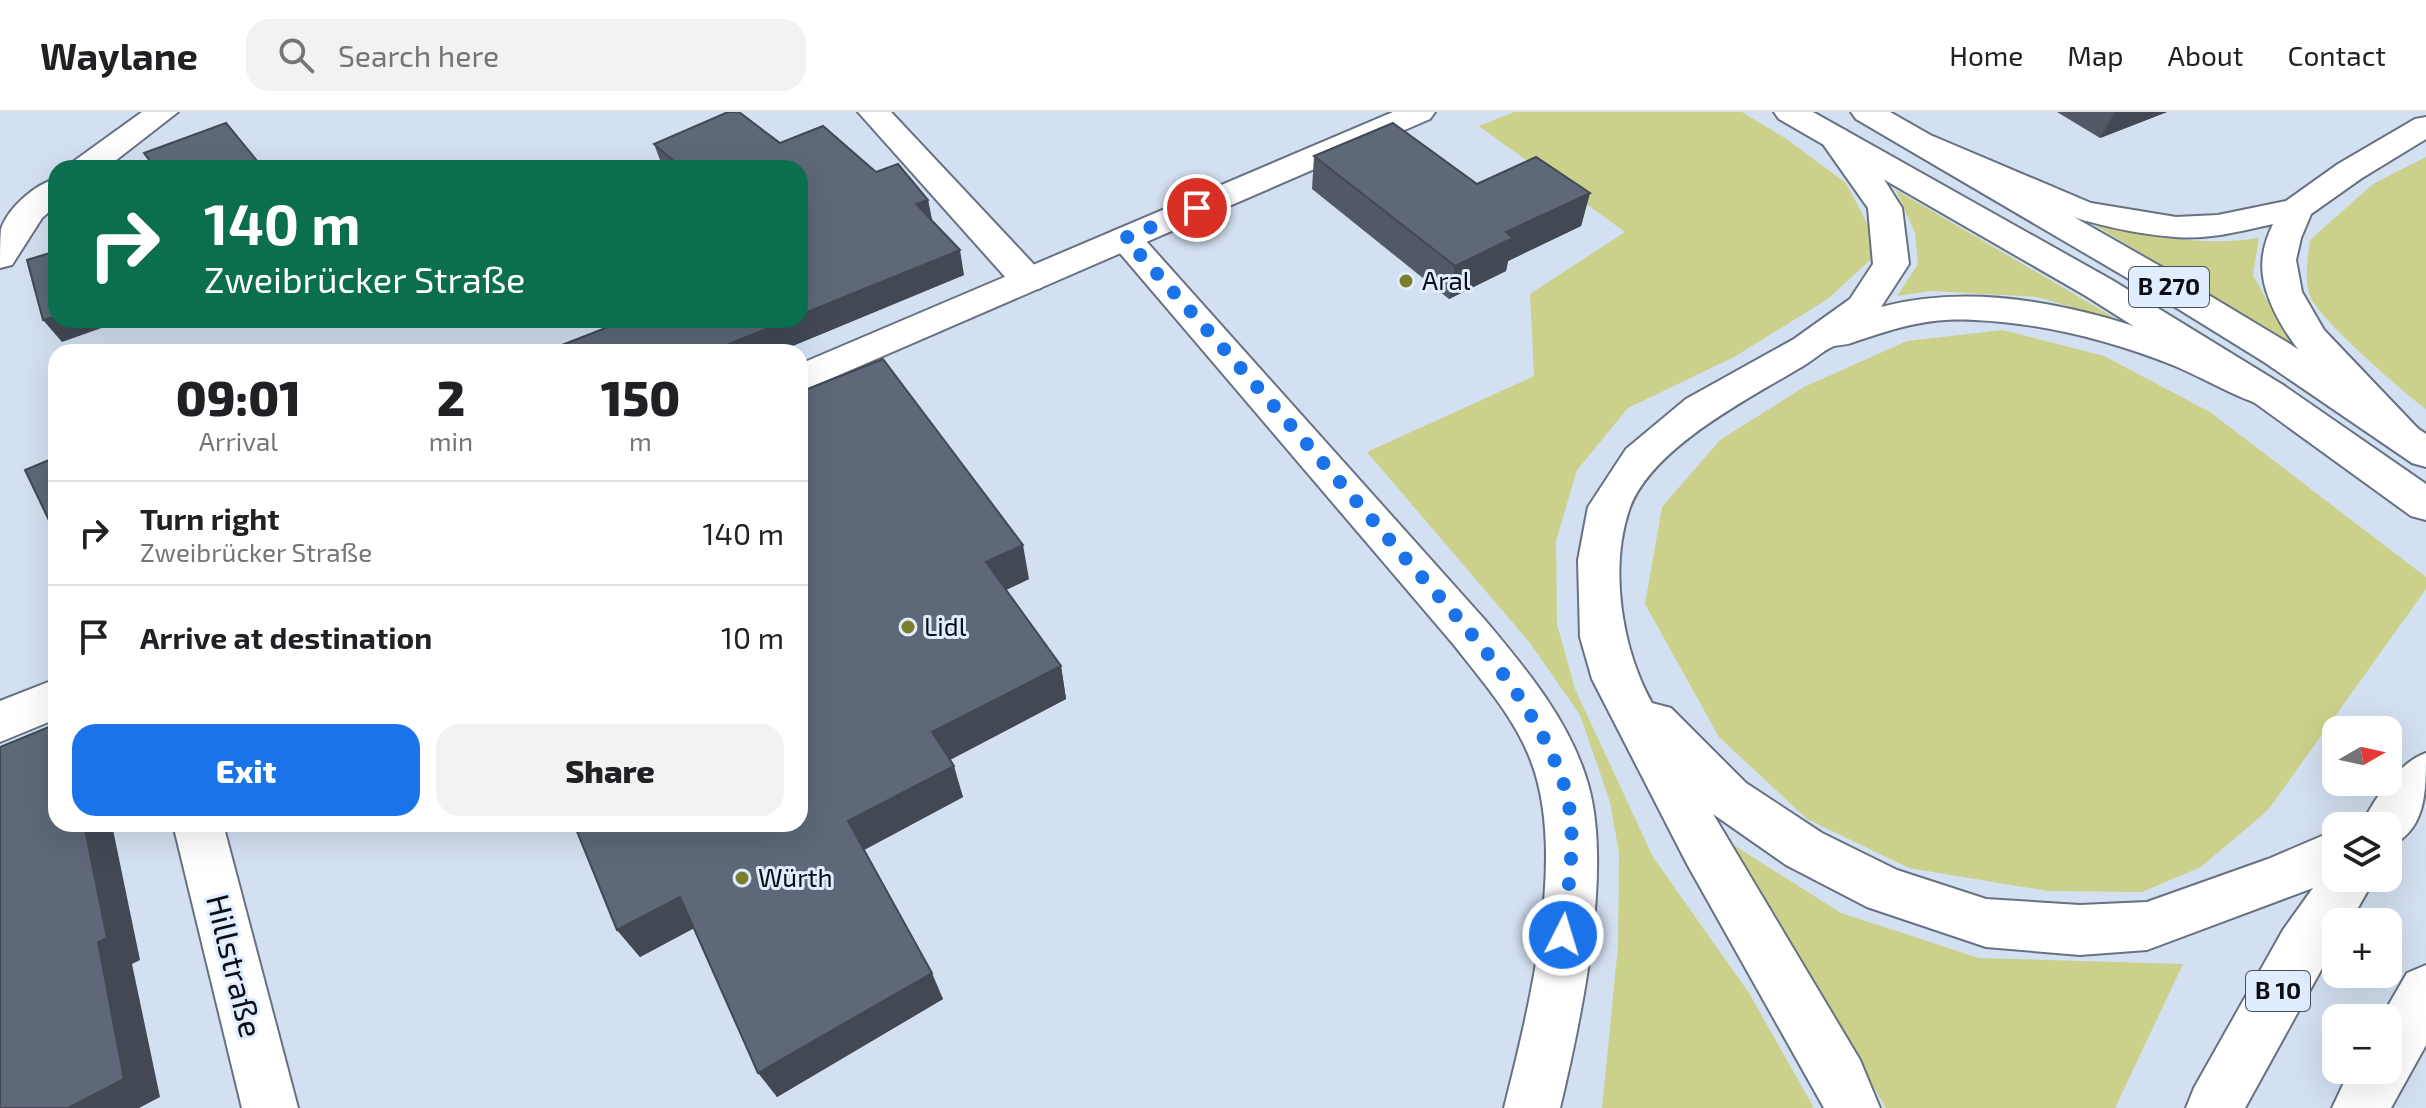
<!DOCTYPE html>
<html lang="en">
<head>
<meta charset="utf-8">
<style>
  body { margin:0; font-family:"Exo 2",sans-serif; background:#f2f2f2; color:#202124; height:100vh; display:flex; flex-direction:column; font-size:30px; white-space:nowrap }
  * { box-sizing:border-box; margin:0 }
  p { font-size:26px; color:#757577 }
  .icon { flex:none; width:44px; height:44px; fill:none; stroke:currentColor; stroke-width:2; stroke-linecap:round; stroke-linejoin:round }
  .map { position:relative; flex:1; overflow:hidden }
  .details { position:absolute; left:48px; top:232px; width:760px; height:488px; display:flex; flex-direction:column; background:#fff; border-radius:24px; box-shadow:0 8px 32px #0002 }
  .details>* { flex:none }
  .guide { position:absolute; left:48px; top:48px; width:760px; height:168px; border-radius:24px; box-shadow:0 8px 32px #0002; background:#0b6e4f; color:#fff; overflow:hidden }
  .needle { width:52px; rotate:81deg }
  .buttons { position:absolute; left:2322px; top:604px; display:grid; gap:16px }
  .buttons a { display:grid; place-items:center; width:80px; height:80px; border-radius:16px; background:#fff; box-shadow:0 8px 32px #0002; font-size:40px }
  .pin { position:absolute; display:grid; place-items:center; width:68px; height:68px; color:#fff; margin:-34px; border:4px solid #fff; border-radius:50%; box-shadow:0 2px 8px #0007 }
  .me { position:absolute; width:88px; margin:-44px; rotate:5deg; stroke-linejoin:round; filter:drop-shadow(0 0 6px #0008) }
  .turn { display:flex; align-items:center; gap:28px; height:168px; padding:0 24px; font-size:36px }
  .turn .icon { width:104px; height:104px; stroke-width:2.5 }
  .turn b { display:block; font-size:56px; line-height:68px }
  .eta { display:flex; justify-content:space-evenly; align-items:center; height:136px; text-align:center }
  .eta b { font-size:48px; font-weight:800; line-height:56px }
  .cta { display:flex; gap:16px; margin-top:auto; padding:16px 24px }
  .cta a { flex:1; height:92px; border-radius:24px; background:#1a73e8; color:#fff; font-size:32px; font-weight:800; line-height:92px; text-align:center }
  .cta a+a { background:#f2f2f2; color:#202124 }
  ul { padding:0; list-style:none }
  li { display:flex; align-items:center; gap:24px; height:104px; padding:0 24px; border-top:2px solid #e0e0e0 }
  li div { flex:1 }
  li b { display:block; font-size:30px }
  li em { font-style:normal }
  header { display:flex; align-items:center; gap:48px; box-sizing:border-box; height:112px; padding:0 40px; background:#fff; border-bottom:2px solid #e0e0e0 }
  header strong { font-size:38px }
  nav { display:flex; gap:44px; margin-inline-start:auto; font-size:28px }
  .search { width:560px; height:72px; background:#f2f2f2; display:flex; align-items:center; gap:20px; box-sizing:border-box; padding:0 28px; border-radius:24px; color:#757577; font-size:30px }
  .map>svg:first-child { display:block }
  .green { fill:#cbd18b }
  .lines { fill:none; stroke-linecap:round; stroke-linejoin:round }
  .street-casing { stroke:#677181; stroke-width:4 }
  .secondary-casing { stroke:#677181; stroke-width:4 }
  .primary-casing { stroke:#677181; stroke-width:4 }
  .highway-casing { stroke:#677181; stroke-width:4 }
  .street { fill:#fff; fill-rule:evenodd }
  .secondary { fill:#fff; fill-rule:evenodd }
  .primary { fill:#fff; fill-rule:evenodd }
  .highway { fill:#fff; fill-rule:evenodd }
  .wall { fill:#515967 }
  .shaded-wall { fill:#424954 }
  .building { fill:#5e6878; stroke:#424954; stroke-width:2 }
  .route { stroke:#1a73e8; stroke-width:14; stroke-dasharray:0 25.2 }
  .poi-dot { fill:#7a802a; stroke:#e0edff; stroke-width:3 }
  .labels { text-anchor:middle; stroke-width:6; stroke-linejoin:round; paint-order:stroke }
  .shield { fill:#e0edff; stroke:#4a505a; stroke-width:2 }
  .shield-label { font-size:24px; font-weight:bold; fill:#090d13 }
  .poi-label { font-size:26px; fill:#090d13; stroke:#e0edff; text-anchor:start }
  .near-street-label { font-size:32px; fill:#090d13; stroke:#e0edff }
</style>
</head>
<body>
<header>
<strong>Waylane</strong>
<div class="search"><svg class="icon" aria-label="search" viewBox="0 0 24 24"><circle cx="10" cy="10" r="6"/><path d="M15 15l6 6"/></svg>Search here</div>
<nav><a>Home</a><a>Map</a><a>About</a><a>Contact</a></nav>
</header>
<div class="map">
<svg width="2426" height="996" viewBox="0 0 2426 996">
  <rect width="100%" height="100%" fill="#d3e0f1"/>
  <g class="green">
    <polygon points="1514,0 1742,0 1785,26 1846,71 1868,113 1871,147 1828,187 1734,245 1628,296 1577,358 1556,429 1557,512 1575,577 1653,745 1749,881 1814,996 1602,996 1618,834 1619,741 1610,690 1580,603 1530,531 1367,340 1534,264 1530,182 1625,120 1479,14"/>
    <path d="M2426,45v252c-22,-16 -108,-91 -116,-113 -6,-17 -2,-39 0,-56l63,-56z"/>
    <polygon points="1896,78 2120,209 2037,185 1931,179 1897,184 1918,152 1915,121"/>
    <path d="M2086,108c58,16 113,27 173,18l-6,37 37,67z"/>
    <polygon points="2003,218 2104,244 2210,300 2426,465 2426,477 2268,698 2201,755 2142,780 2048,779 1909,756 1807,707 1719,625 1645,492 1662,395 1720,328 1804,275 1907,229"/>
    <polygon points="1732,732 1841,801 1979,846 2183,852 2115,996 1886,996"/>
  </g>
  <g class="lines">
    <g class="street-casing">
      <g id="street">
        <polygon points="142,0 178,0 106,56 69,56 74,49"/>
        <polygon points="858,0 891,0 1041,160 1046,168 1041,176 1028,179 1015,176"/>
        <path d="M56,67v27l-14,12 -30,47 -12,3c0,-11 0,-28 1,-39 7,-21 34,-45 55,-50z"/>
        <path d="M1125,115l12,4 348,389c41,49 85,101 103,164 25,86 -7,236 -28,324h-56c24,-96 64,-252 27,-347 -16,-43 -49,-80 -77,-116l-341,-400 -5,-7 5,-7z"/>
        <polygon points="173,712 223,712 298,996 242,996"/>
      </g>
    </g>
    <g class="secondary-casing">
      <g id="secondary">
        <polygon points="1393,0 1435,0 1430,7 800,280 800,252"/>
        <polygon points="56,567 56,607 0,630 0,589"/>
      </g>
    </g>
    <g class="primary-casing">
      <g id="primary">
        <polygon points="1774,0 1813,0 2112,168 2283,273 2426,372 2426,408 2411,404 2255,291 2086,184 1779,7"/>
        <polygon points="1851,0 1890,0 2172,161 2290,232 2426,322 2426,355 2412,351 2264,250 2146,177 1856,7"/>
      </g>
    </g>
    <g class="highway-casing">
      <g id="highway">
        <path d="M2426,5v22l-64,39 -51,36 -10,24 -5,22 6,32 22,38 102,107 -4,13c-10,3 -20,5 -29,-1 -10,-7 -18,-18 -27,-27 -37,-36 -84,-80 -100,-132 -7,-24 -4,-43 7,-66 -32,7 -65,16 -98,13 -94,-7 -178,-47 -262,-86l-5,-7 5,-7 11,-3 11,3 156,66 85,14 42,-2 68,-14 52,-37 77,-45z"/>
        <path d="M1834,15l11,3 35,43 22,35 7,56 -28,43c132,-35 283,24 402,78l5,9 -5,9 -14,4c-33,-9 -63,-28 -94,-41 -63,-25 -132,-43 -200,-46 -47,-3 -80,8 -124,23 -5,2 -13,2 -17,3 -12,5 -24,17 -36,23 -52,31 -148,80 -169,141 -20,60 -7,139 23,193l19,5 75,75 76,50 75,37 89,29 94,6 67,-3 121,-43 68,-29v48h39l-25,44h-14v21l-91,165h-59l8,-20 89,-158 30,-42 -166,62 -67,5 -94,-8 -119,-40 -81,-42 -73,-51 147,246 20,48h-56l-137,-244 -95,-185 -12,-42 -2,-77 10,-53 38,-58 60,-50 108,-60 56,-40 23,-35 -5,-56 -50,-71 5,-7z"/>
        <path d="M2426,641c0,40 0,78 -38,94v-21h-27c13,-27 37,-63 65,-73z"/>
        <polygon points="2426,853 2426,933 2391,996 2332,996 2350,958 2388,958 2388,906 2381,906 2407,861"/>
      </g>
    </g>
    <use href="#street" class="street"/>
    <use href="#secondary" class="secondary"/>
    <use href="#primary" class="primary"/>
    <use href="#highway" class="highway"/>
  </g>
  <g class="wall">
    <polygon points="2057,0 2167,0 2100,26"/>
    <polygon points="780,31 876,60 928,88 932,109 964,163 778,240 544,240 800,208 800,56 663,56 654,32"/>
    <polygon points="1314,44 1477,72 1590,81 1581,114 1508,149 1506,159 1449,187 1312,77"/>
    <polygon points="800,280 1029,467 1006,478 1061,554 1066,587 950,648 963,685 864,738 943,887 777,985 694,816 640,845 617,818 802,550 800,547"/>
  </g>
  <g class="shaded-wall">
    <polygon points="2115,0 2167,0 2100,26"/>
    <polygon points="1590,81 1581,114 1508,149 1506,159 1449,187 1455,154 1506,120"/>
    <polygon points="928,88 933,113 916,92"/>
    <polygon points="960,138 964,163 778,240 709,240 788,208 800,208 800,203"/>
    <polygon points="56,204 56,208 124,208 62,230 43,208"/>
    <polygon points="1023,433 1029,467 993,484 986,450"/>
    <polygon points="1061,554 1066,587 942,652 932,620"/>
    <polygon points="954,654 963,685 862,739 848,709"/>
    <polygon points="84,712 115,712 112,713 140,848 132,852 160,985 139,996 68,996 98,830"/>
    <polygon points="354,712 372,712 360,718"/>
    <polygon points="680,785 700,813 640,845 617,818"/>
    <polygon points="932,861 943,887 777,985 758,961"/>
  </g>
  <g class="building">
    <polygon points="728,0 739,0 780,31 823,14 876,60 898,52 928,88 916,92 960,138 800,203 800,56 682,56 654,32"/>
    <polygon points="226,11 263,56 155,56 144,41"/>
    <polygon points="1393,11 1477,72 1536,45 1590,81 1506,120 1513,126 1455,154 1314,44"/>
    <polygon points="56,139 56,204 43,208 27,148"/>
    <polygon points="626,208 788,208 709,240 544,240"/>
    <polygon points="883,247 1023,433 986,450 1061,554 932,620 954,654 848,709 932,861 758,961 680,785 617,818 574,712 800,712 800,551 806,548 800,537 800,280"/>
    <polygon points="56,345 56,423 25,358"/>
    <polygon points="56,612 56,712 84,712 107,826 98,830 124,967 68,996 0,996 0,635"/>
  </g>
  <g class="lines">
    <path class="route" d="M1197,96l-72,30c91,101 180,203 268,306 61,71 136,145 169,235 18,49 6,105 1,156"/>
  </g>
  <g class="poi-dot">
    <circle cx="1406" cy="169" r="8"/>
    <circle cx="908" cy="515" r="8"/>
    <circle cx="742" cy="766" r="8"/>
  </g>
  <g class="labels">
    <g class="shield">
      <rect x="2129" y="155" width="80" height="40" rx="6"/>
      <rect x="2246" y="859" width="64" height="40" rx="6"/>
    </g>
    <g class="shield-label">
      <text x="2169" y="183">B 270</text>
      <text x="2278" y="887">B 10</text>
    </g>
    <g class="poi-label">
      <text x="1422" y="178">Aral</text>
      <text x="924" y="524">Lidl</text>
      <text x="758" y="775">Würth</text>
    </g>
    <g class="near-street-label">
      <text transform="translate(234 854) rotate(76)" y="11">Hillstraße</text>
    </g>
  </g>
</svg>
<div class="buttons">
<a><svg class="needle" viewBox="-14 -14 28 28"><path d="M0-13l5 13h-10z" fill="#e53935"/><path d="M0 13l5-13h-10z" fill="#757577"/></svg></a>
<a><svg class="icon" aria-label="layers" viewBox="0 0 24 24"><path d="M12 4l9 5-9 5-9-5zM3 14l9 5 9-5"/></svg></a>
<a>+</a>
<a>−</a>
</div>
<div class="pin" style="left:1197px;top:96px;background:#d93025"><svg class="icon" aria-label="arrive" viewBox="0 0 24 24"><path d="M6 21V4h12l-3 4 3 4H6"/></svg></div>
<svg class="me" style="left:1563px;top:823px" viewBox="-20 -20 40 40"><circle r="17" fill="#1a73e8" stroke="#fff" stroke-width="3"/><path d="M0-11L8 9 0 5-8 9z" fill="#fff"/></svg>
<div class="guide">
<div class="turn"><svg class="icon" aria-label="right" viewBox="0 0 24 24"><path d="M7 20v-9h11M14 6l5 5-5 5"/></svg><div><b>140 m</b>Zweibrücker Straße</div></div>
</div>
<section class="details">
<div class="eta">
<div><b>09:01</b><p>Arrival</p></div>
<div><b>2</b><p>min</p></div>
<div><b>150</b><p>m</p></div>
</div>
<ul>
<li><svg class="icon" aria-label="right" viewBox="0 0 24 24"><path d="M7 20v-9h11M14 6l5 5-5 5"/></svg><div><b>Turn right</b><p>Zweibrücker Straße</p></div><em>140 m</em></li>
<li><svg class="icon" aria-label="arrive" viewBox="0 0 24 24"><path d="M6 21V4h12l-3 4 3 4H6"/></svg><div><b>Arrive at destination</b></div><em>10 m</em></li>
</ul>
<div class="cta"><a>Exit</a><a>Share</a></div>
</section>
</div>
</body>
</html>
